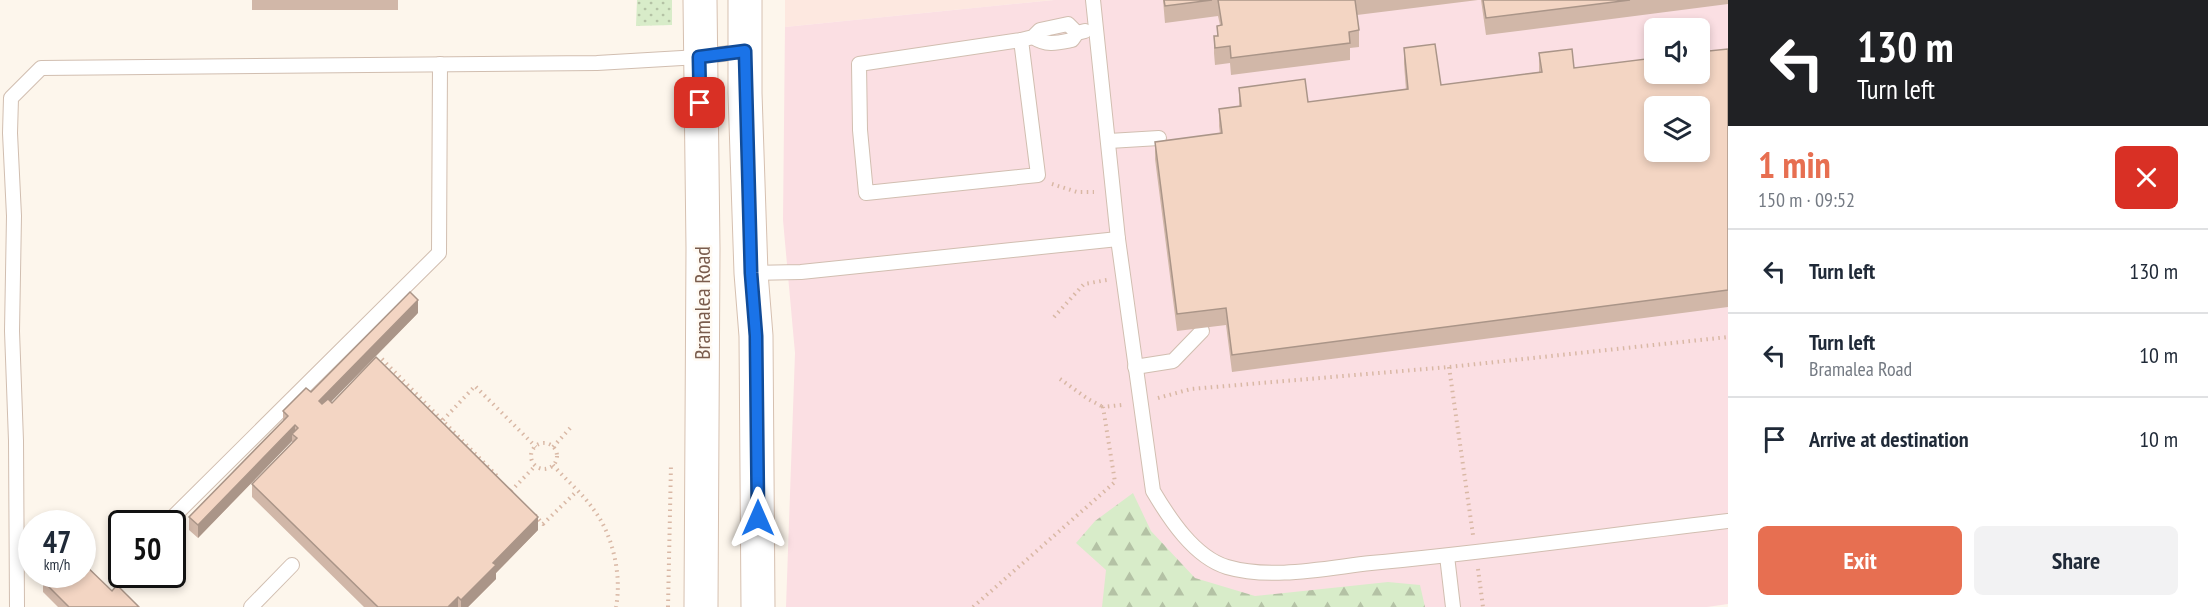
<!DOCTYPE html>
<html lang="en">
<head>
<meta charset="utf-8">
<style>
  body { margin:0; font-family:"PT Sans Narrow",sans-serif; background:#f2f2f3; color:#1f2937; height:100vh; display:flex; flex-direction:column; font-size:22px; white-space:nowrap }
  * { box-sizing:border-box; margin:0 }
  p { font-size:20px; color:#747a83 }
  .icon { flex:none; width:33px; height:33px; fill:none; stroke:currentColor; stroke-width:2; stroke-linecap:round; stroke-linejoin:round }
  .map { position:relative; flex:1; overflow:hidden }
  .drawer { display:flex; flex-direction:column; background:#fff; width:480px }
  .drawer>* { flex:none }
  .banner { background:#202124; color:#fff; overflow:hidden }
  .fabs { position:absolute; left:1644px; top:18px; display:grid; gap:12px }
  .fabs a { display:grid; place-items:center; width:66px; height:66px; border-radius:9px; background:#fff; box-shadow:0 3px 9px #0003; font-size:30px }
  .speed { position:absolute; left:18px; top:510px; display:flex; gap:12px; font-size:30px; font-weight:700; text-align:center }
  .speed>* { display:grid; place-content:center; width:78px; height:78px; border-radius:50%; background:#fff; box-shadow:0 3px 9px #0003; line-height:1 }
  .speed small { font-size:15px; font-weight:400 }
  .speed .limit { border:3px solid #111; border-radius:9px; background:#fff; color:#111 }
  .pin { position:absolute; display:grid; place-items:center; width:51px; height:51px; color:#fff; margin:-26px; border-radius:12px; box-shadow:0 3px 9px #0006 }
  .me { position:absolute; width:66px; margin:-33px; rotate:0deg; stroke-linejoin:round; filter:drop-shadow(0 0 4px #0008) }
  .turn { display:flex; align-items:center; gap:21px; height:126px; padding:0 30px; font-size:27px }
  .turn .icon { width:78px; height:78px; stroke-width:2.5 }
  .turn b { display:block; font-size:42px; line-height:51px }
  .round { display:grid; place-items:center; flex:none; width:63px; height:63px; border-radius:9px; background:#f2f2f3 }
  .headline { display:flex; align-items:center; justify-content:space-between; height:102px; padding:0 30px }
  h1 { font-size:36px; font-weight:700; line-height:45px; color:#e76f51 }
  .action { display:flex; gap:12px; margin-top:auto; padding:12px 30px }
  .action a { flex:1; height:69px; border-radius:9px; background:#e76f51; color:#fff; font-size:24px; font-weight:700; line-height:69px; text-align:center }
  .action a+a { background:#f2f2f3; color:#1f2937 }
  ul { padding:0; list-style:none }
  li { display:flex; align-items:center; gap:18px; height:84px; padding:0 30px; border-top:2px solid #e0e1e3 }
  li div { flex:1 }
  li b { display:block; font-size:22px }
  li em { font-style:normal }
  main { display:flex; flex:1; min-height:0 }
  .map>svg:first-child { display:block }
  .commercial { fill:#fde8e0 }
  .medical { fill:#fbdfe3; fill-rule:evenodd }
  .grass { fill:url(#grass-dots) }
  .forest { fill:url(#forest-firs) }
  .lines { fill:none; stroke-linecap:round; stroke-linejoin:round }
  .service-casing { stroke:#d1beb0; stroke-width:16 }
  .secondary-casing { stroke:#d6c0b0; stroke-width:35 }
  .path { stroke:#d9b8a5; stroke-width:4; stroke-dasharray:1.5 4.5; stroke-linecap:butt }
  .service { stroke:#fff; stroke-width:14 }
  .secondary { stroke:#fff; stroke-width:33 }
  .wall { fill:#d1b7a8 }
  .shaded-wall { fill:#aa9588 }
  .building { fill:#f3d5c3; stroke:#aa9588; stroke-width:1.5; fill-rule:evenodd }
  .route-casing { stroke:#114b97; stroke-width:15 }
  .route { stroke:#1a73e8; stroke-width:10 }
  .labels { text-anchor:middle; stroke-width:5; stroke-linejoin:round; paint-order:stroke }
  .street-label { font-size:22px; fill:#7a5c4d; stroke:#fffaf3 }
</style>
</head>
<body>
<main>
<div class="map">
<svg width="1728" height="607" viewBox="0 0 1728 607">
  <defs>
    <pattern id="grass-dots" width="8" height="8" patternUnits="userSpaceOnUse" patternTransform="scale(1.5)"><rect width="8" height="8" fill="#d8ecc9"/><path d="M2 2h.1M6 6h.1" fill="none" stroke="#b4c2a5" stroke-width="1.8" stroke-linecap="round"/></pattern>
    <pattern id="forest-firs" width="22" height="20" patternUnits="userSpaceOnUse" patternTransform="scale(1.5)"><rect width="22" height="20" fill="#d8ecc9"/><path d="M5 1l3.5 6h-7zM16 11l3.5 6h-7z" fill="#b4c2a5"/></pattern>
  </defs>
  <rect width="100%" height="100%" fill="#fdf6ec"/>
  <polygon class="commercial" points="785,0 1054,0 785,27"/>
  <path class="medical" d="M1054,0h674v604l-21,3h-921l9,-254 -12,-133 2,-193zM1654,28h46v46h-46zM1654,106h46v46h-46z"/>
  <polygon class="grass" points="637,0 672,0 672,25 636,26"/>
  <polygon class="forest" points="1133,493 1151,531 1195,578 1255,596 1388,582 1420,585 1425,607 1102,607 1106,570 1076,543 1095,521"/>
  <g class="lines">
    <g class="service-casing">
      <g id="service">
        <path d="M1093,0l25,239 35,252c16,27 41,66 74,76 44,13 99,1 144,-4 120,-11 238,-28 357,-42"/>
        <path d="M1033,37c14,9 24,6 39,3l5,-7 8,-2"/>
        <polyline points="1021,40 1038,175 866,193 860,130 859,64 1021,40 1033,37 1040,30 1068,24 1077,33"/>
        <polyline points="1109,141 1159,138"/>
        <polyline points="751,273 801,272 1118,239"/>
        <polyline points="1135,367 1173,361 1202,331"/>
        <polyline points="166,524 439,253 440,64"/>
        <polyline points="1447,556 1453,607"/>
        <polyline points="17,607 16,441 12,331 14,216 10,133 11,98 41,68 597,63 699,57 745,51"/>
        <polyline points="251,607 292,565"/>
      </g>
    </g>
    <g class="secondary-casing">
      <g id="secondary">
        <polyline points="700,0 703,248 701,607"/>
        <polyline points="745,0 745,93 751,273 756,336 758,607"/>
      </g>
    </g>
    <g class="path">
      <polyline points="1052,184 1077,192 1094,192"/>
      <polyline points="1054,317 1084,284 1107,280"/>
      <polyline points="382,359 499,478"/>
      <polyline points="1449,367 1473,535"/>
      <polyline points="1060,379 1088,399 1103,407"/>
      <polyline points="1158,398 1191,389 1449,367 1728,337"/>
      <polyline points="443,420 475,386 536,447"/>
      <circle cx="544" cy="456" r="13"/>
      <polyline points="553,447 572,426"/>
      <path d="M553,465c13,15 30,29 41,45 19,25 28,66 22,97"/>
      <polyline points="511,491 536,465"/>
      <polyline points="535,515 543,524 577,491"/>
      <polyline points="1478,569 1483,607"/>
      <polyline points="668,607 671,464"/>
      <polyline points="973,607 1115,482 1103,407 1122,405"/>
    </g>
    <use href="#service" class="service"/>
    <use href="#secondary" class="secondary"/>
  </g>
  <g class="wall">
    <rect x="252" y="0" width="146" height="10"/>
    <polygon points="1163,0 1478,0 1357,15 1359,30 1359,47 1350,48 1350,60 1231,75 1230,63 1215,65 1214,53 1214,36 1217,36 1217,26 1220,25 1218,16 1165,23"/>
    <polygon points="1481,0 1728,0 1728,4 1486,35"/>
    <polygon points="1404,48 1441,85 1539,72 1539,53 1574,68 1728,49 1728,307 1232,372 1226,325 1177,331 1155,159 1155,142 1220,134 1219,126 1219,109 1239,106 1239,88 1308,102 1406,90 1404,64"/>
    <polygon points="418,313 331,402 538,530 496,573 496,579 468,607 364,607 252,497 252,484 292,443 292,441 198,538 189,530 189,517 283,421 283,411"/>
    <polygon points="43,581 139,607 58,607 43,592"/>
  </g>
  <g class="shaded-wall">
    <polygon points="418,300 418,313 319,414 319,401"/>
    <polygon points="295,425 295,436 292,434 292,441 198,538 198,525"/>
    <polygon points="538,517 538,530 496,573 496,579 468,607 461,607 461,600 493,563"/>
    <polygon points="458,597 458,607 448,607"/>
  </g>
  <g class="building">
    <polygon points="1164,0 1212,0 1165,6"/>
    <polygon points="1218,0 1355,0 1359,30 1349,32 1350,43 1231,58 1230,46 1215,48 1214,36 1218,36 1217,26 1222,25"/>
    <polygon points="1483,0 1630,0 1486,18"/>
    <path d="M1706,32l3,19 19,-2v241l-496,65 -6,-47 -49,6 -22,-172 67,-9 -3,-24 22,-3 -2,-18 66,-9 3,23 100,-13 -4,-41 31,-4 6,41 101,-13 -3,-19 33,-4 2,19 80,-10v16h46v-41zM1654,106h46v46h-46z"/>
    <polygon points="410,292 418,300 319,401 322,404 328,399 332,403 376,357 538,517 493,563 496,565 461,600 458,597 448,607 378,607 252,484 297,438 292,434 298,428 295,425 198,525 189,517 288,416 283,411 306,388 311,392"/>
    <polygon points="82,562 112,591 117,585 139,607 69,607 43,581 49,574 82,574"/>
  </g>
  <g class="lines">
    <g class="route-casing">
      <polyline id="route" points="700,103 699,57 745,51 751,273 756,336 758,518"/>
    </g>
    <use href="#route" class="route"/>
  </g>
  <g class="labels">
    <g class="street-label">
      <text transform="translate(702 303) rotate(-90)" y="8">Bramalea Road</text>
    </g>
  </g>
</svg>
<div class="fabs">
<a><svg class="icon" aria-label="sound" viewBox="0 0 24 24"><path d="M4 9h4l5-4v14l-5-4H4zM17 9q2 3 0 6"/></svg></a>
<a><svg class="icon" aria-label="layers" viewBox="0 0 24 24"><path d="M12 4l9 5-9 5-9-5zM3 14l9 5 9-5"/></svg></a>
</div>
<div class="speed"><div>47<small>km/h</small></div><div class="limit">50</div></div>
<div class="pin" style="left:700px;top:103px;background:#d93025"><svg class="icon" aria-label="arrive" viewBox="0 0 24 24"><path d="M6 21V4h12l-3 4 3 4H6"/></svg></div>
<svg class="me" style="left:758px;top:518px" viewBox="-20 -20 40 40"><path d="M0-17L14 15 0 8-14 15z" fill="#1a73e8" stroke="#fff" stroke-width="4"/></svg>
</div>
<section class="drawer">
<div class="banner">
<div class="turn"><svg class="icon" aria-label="left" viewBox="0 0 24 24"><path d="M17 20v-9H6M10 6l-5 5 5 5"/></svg><div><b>130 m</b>Turn left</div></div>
</div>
<div class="headline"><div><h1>1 min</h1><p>150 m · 09:52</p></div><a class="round" style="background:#d93025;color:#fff"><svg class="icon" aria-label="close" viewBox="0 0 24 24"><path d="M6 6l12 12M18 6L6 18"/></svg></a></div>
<ul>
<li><svg class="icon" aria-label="left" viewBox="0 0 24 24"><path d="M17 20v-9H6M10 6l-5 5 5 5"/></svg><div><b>Turn left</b></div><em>130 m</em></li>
<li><svg class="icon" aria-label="left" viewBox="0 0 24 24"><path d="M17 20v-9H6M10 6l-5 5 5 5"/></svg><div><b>Turn left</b><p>Bramalea Road</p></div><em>10 m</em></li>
<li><svg class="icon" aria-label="arrive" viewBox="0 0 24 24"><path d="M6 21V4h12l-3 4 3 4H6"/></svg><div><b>Arrive at destination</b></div><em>10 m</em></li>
</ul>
<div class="action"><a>Exit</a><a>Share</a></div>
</section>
</main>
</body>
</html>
